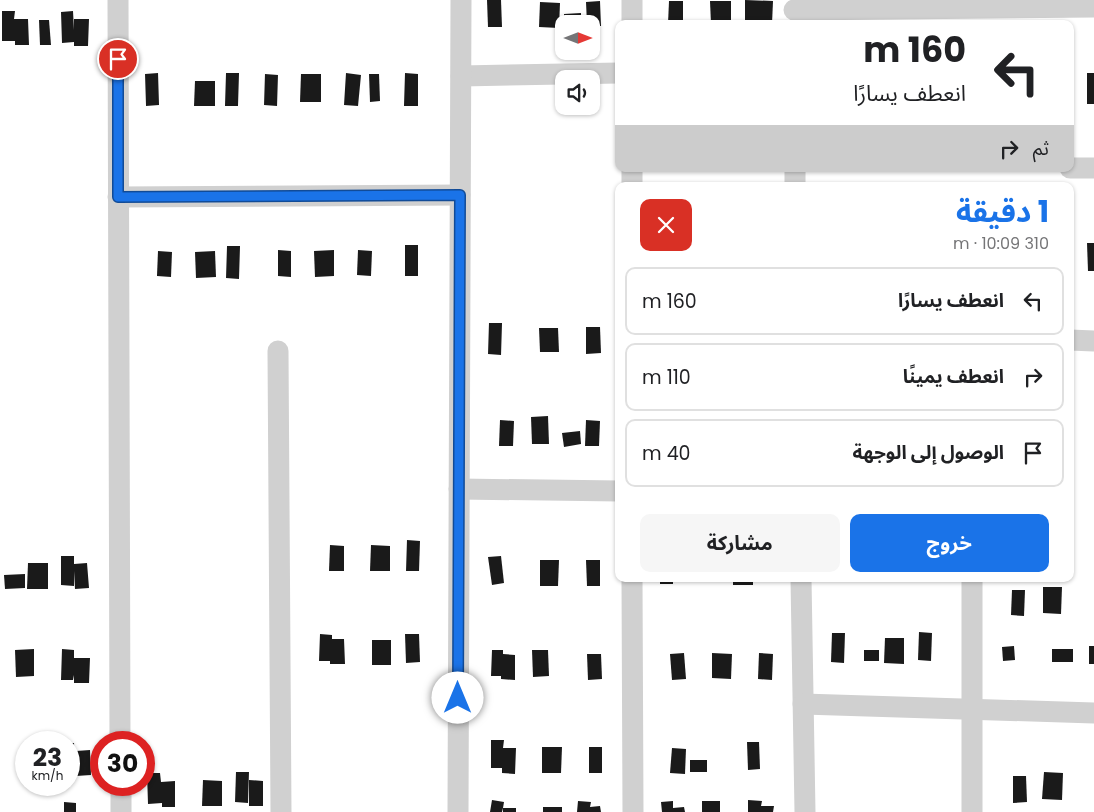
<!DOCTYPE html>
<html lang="ar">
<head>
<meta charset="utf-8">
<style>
  body { margin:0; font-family:Poppins,"Noto Sans Arabic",sans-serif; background:#f6f6f6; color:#202124; direction:rtl; height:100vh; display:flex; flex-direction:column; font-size:19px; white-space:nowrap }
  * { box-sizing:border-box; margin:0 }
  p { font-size:16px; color:#757577 }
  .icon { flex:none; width:28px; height:28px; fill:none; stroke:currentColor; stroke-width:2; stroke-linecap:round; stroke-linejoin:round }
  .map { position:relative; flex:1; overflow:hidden; direction:ltr }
  .panel { position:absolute; left:615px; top:182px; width:459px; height:400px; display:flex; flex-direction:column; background:#fff; border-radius:10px; box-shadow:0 1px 4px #0004; direction:rtl }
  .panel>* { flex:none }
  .banner { position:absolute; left:615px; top:20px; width:459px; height:152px; border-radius:10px; box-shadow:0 1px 4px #0004; direction:rtl; background:#fff; color:#202124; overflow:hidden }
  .needle { width:32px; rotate:90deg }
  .fabs { position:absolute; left:555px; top:15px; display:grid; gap:10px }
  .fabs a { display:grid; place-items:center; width:45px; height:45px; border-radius:10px; background:#fff; box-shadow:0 1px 4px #0004; font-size:25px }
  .speed { position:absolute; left:15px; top:731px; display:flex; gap:10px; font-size:25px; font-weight:700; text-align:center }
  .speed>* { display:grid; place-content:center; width:65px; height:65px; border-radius:50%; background:#fff; box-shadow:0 1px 4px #0004; line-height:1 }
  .speed small { font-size:12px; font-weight:400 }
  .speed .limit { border:8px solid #d22; background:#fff; color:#111 }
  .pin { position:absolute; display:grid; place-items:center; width:42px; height:42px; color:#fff; margin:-21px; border:2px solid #fff; border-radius:50%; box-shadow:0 1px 5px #0007 }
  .me { position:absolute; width:55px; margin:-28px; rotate:0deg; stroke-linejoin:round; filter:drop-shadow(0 0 4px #0008) }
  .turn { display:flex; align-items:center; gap:18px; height:105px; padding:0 25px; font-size:22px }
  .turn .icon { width:65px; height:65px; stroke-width:2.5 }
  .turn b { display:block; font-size:35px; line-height:42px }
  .then { display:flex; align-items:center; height:48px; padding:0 25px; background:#0003; gap:10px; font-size:19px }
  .round { display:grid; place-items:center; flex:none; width:52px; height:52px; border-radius:10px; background:#f6f6f6 }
  .summary { display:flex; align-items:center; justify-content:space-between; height:85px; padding:0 25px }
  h1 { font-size:30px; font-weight:700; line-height:38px; color:#1a73e8 }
  .cta { display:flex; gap:10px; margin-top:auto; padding:10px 25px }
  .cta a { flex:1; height:58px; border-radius:10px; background:#1a73e8; color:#fff; font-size:20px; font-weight:700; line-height:58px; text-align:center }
  .cta a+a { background:#f6f6f6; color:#202124 }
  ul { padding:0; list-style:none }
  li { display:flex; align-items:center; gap:15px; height:68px; margin:0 10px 8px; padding:0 15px; border:2px solid #e0e0e0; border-radius:10px }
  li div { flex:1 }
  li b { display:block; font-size:19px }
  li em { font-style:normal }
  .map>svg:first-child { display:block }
  .building { fill:#1a1a1a }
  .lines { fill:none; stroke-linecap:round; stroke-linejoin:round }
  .minor { stroke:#d0d0d0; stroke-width:21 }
  .route-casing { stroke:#114b97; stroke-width:12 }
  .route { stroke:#1a73e8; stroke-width:9 }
</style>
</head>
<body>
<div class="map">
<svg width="1094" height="812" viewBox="0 0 1094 812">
  <rect width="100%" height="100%" fill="#fff"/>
  <g class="building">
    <polygon points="487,0 501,0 502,27 488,27"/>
    <polygon points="745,0 773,1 772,24 745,24"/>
    <polygon points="600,1 601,26 591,26 591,24 587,24 586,2"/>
    <polygon points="669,1 683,1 683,24 668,24"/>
    <polygon points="710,1 731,1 731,24 711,24"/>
    <polygon points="540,2 560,3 559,28 539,27"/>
    <polygon points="2,11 15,11 14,19 28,19 29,45 15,45 15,41 2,41"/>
    <polygon points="73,11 74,30 74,19 89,19 88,46 74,46 74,42 62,43 61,12"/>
    <polygon points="581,13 581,24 564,24 564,14"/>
    <polygon points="39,20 49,20 51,45 40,45"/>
    <polygon points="158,73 159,105 146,106 145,74"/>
    <polygon points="226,73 239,73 238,106 225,106"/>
    <polygon points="346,73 361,75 358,106 344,105"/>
    <polygon points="405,73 418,74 418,106 404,106"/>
    <rect x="1087" y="73" width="7" height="31"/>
    <polygon points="265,74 278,75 277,106 264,105"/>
    <polygon points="301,74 321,74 321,102 300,102"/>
    <polygon points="369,74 379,74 380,101 370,102"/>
    <polygon points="195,81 215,81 215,106 194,106"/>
    <polygon points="1087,243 1094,243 1094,271 1088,271"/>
    <rect x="405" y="245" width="13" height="31"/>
    <polygon points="227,246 240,246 239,279 226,278"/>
    <polygon points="278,250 291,251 291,277 278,276"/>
    <polygon points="334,250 334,276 315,277 314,251"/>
    <polygon points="358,250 372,251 371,276 357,275"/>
    <polygon points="158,251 172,252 171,277 157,276"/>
    <polygon points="215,251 216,277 196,278 195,252"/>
    <polygon points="489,323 502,323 501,355 488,354"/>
    <polygon points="586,327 600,327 601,353 586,354"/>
    <polygon points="539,328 558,328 559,352 540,352"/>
    <polygon points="548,416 549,444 532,444 531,417"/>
    <polygon points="500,420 514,421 513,446 499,446"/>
    <polygon points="586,420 600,421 599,446 585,446"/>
    <polygon points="580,431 581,444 564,447 562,433"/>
    <polygon points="407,540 420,541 419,571 406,571"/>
    <polygon points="330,545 344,546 344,571 329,571"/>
    <polygon points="371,545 390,546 390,571 370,571"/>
    <polygon points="61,556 74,556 74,564 87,563 89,588 75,589 74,571 74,586 61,585"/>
    <polygon points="501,556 504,583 492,585 488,557"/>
    <polygon points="540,560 559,560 558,586 540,586"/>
    <polygon points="586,560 600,560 600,586 587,586"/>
    <polygon points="28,563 48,563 48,589 27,589"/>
    <polygon points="25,574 25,588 5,589 4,575"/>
    <rect x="660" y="579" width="13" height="5"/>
    <rect x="733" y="579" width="20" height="6"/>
    <polygon points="1043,587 1062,587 1061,614 1043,613"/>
    <polygon points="1012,590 1025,590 1024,616 1011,615"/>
    <polygon points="919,632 932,633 931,661 918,660"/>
    <polygon points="832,633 845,633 844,663 831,662"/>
    <polygon points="320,634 332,635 332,639 344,639 345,664 330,664 330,661 319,661"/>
    <polygon points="405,634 419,634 420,662 406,663"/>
    <polygon points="885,638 904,638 904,664 884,663"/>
    <rect x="372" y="640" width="19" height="25"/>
    <polygon points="1014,646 1015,660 1003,661 1002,647"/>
    <rect x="1089" y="646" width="5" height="18"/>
    <polygon points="34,649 34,676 16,677 15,650"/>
    <polygon points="62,649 74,650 74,658 90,658 89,683 74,683 74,675 73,680 61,680"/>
    <rect x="1052" y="649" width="21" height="13"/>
    <polygon points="492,650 503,650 503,654 515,655 515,680 501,679 501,676 491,676"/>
    <polygon points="532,650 548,650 549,676 533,677"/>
    <rect x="864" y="650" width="15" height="11"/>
    <polygon points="684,653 686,679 672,680 670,654"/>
    <polygon points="712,653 732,654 731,679 712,678"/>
    <polygon points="759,653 773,654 772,680 758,679"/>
    <polygon points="587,654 601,654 602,679 588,680"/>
    <polygon points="491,740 504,740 503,748 516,748 515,774 502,773 502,768 491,768"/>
    <polygon points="747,742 759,742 760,769 748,770"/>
    <polygon points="69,743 74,743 75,773 69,773"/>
    <polygon points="542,747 562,747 561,773 542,773"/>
    <rect x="589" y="747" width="13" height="26"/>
    <polygon points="672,748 686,749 685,774 670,773"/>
    <polygon points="90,750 91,775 76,776 76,751"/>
    <rect x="690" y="760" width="17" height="12"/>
    <polygon points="236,772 249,772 248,803 235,802"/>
    <polygon points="1044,772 1063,773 1062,800 1042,799"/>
    <polygon points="147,773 160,773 161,782 175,781 175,807 162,807 162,803 148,804"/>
    <polygon points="1013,776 1026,776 1027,802 1013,803"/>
    <polygon points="203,780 222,781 222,806 202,806"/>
    <polygon points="249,780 263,781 263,806 249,806"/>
    <polygon points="492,800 504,802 503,808 516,808 516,812 503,812 503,808 502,812 490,812"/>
    <polygon points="748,800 762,801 761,806 774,806 773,812 748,812"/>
    <polygon points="578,801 591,802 590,807 600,806 601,812 577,812"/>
    <polygon points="673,801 673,808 684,807 685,812 662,812 661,802"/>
    <rect x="702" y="801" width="18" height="11"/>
    <polygon points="64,802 76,803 76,812 64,812"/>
    <rect x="543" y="807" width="19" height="5"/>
  </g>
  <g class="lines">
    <g class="minor">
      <polyline points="118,0 120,742"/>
      <polyline points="794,10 1094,7"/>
      <polyline points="632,24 632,0"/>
      <polyline points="461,76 619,73"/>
      <polyline points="1070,168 1094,168"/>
      <polyline points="632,169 632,186"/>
      <polyline points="795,169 795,186"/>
      <polyline points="118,197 460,195"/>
      <polyline points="1070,340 1094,341"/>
      <polyline points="278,351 281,812"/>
      <polyline points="459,489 619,491"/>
      <polyline points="632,579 633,812"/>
      <polyline points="801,579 805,812"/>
      <polyline points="803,704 1094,713"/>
      <polyline points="121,785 121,812"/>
      <polyline points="458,812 461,0"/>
      <polyline points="972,812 972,579"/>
    </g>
  </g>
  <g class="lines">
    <g class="route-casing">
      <polyline id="route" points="118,59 118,197 460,195 458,698"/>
    </g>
    <use href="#route" class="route"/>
  </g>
</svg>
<div class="fabs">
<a><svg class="needle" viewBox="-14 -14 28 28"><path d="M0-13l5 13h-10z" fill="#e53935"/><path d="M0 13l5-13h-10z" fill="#757577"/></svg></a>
<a><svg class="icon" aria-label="sound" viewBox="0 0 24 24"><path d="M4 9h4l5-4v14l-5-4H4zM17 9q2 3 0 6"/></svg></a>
</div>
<div class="speed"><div>23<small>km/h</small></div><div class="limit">30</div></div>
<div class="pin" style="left:118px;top:59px;background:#d93025"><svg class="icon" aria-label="arrive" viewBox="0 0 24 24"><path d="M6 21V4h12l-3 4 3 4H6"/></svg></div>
<svg class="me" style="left:458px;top:698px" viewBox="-20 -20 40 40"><circle r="19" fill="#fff"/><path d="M0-13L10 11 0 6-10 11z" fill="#1a73e8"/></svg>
<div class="banner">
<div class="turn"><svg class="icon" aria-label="left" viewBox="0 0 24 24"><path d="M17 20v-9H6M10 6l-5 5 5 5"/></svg><div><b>160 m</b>انعطف يسارًا</div></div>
<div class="then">ثم<svg class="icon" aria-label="right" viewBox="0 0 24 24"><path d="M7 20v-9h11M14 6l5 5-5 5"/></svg></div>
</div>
<section class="panel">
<div class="summary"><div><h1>1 دقيقة</h1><p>310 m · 10:09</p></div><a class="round" style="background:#d93025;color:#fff"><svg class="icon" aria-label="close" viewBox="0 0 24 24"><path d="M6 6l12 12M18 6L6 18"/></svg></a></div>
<ul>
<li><svg class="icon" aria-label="left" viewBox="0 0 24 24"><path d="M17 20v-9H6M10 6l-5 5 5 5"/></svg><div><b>انعطف يسارًا</b></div><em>160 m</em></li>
<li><svg class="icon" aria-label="right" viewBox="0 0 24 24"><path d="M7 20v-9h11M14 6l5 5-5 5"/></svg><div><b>انعطف يمينًا</b></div><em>110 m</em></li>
<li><svg class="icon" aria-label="arrive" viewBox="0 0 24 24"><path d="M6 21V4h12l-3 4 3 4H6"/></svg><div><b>الوصول إلى الوجهة</b></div><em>40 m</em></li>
</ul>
<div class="cta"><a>خروج</a><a>مشاركة</a></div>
</section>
</div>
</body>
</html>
